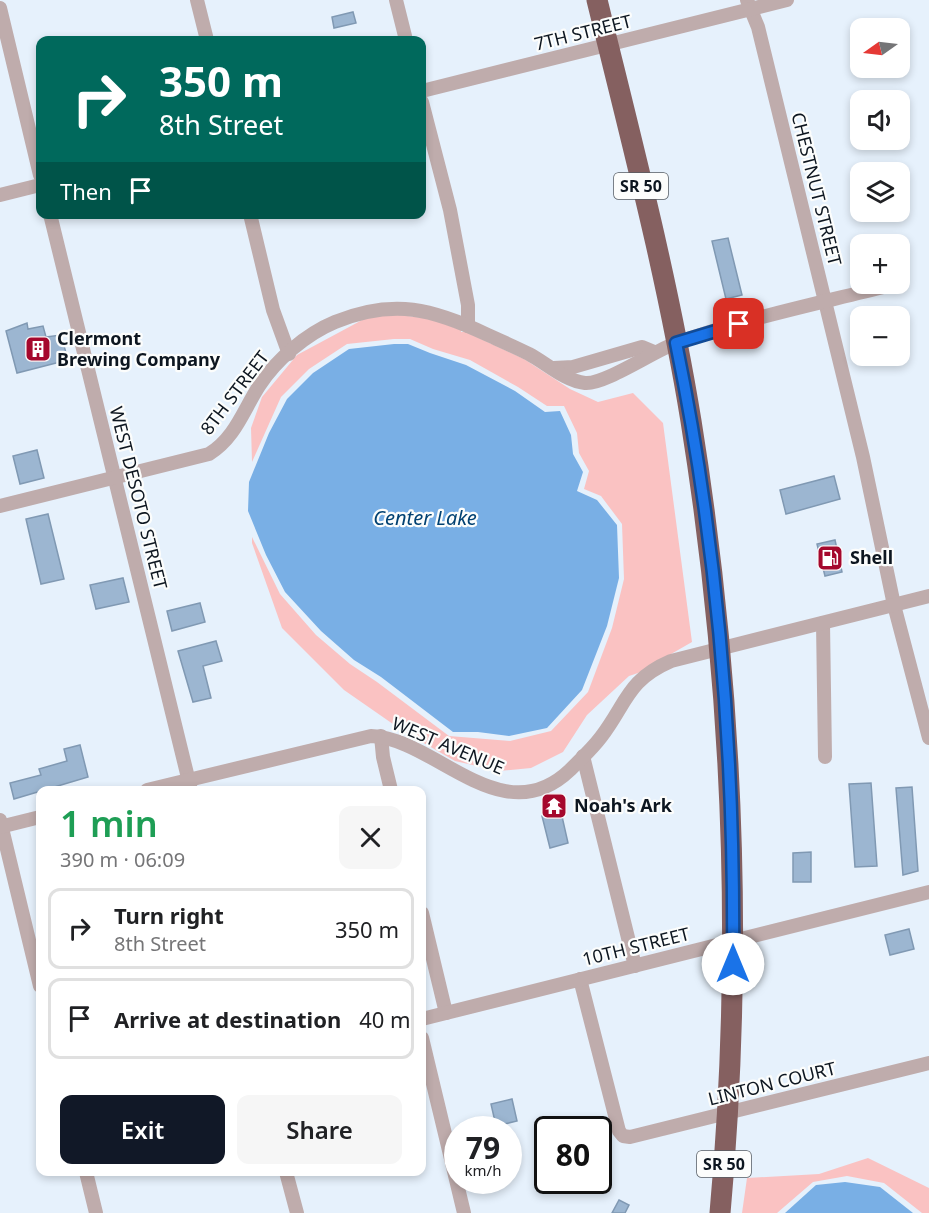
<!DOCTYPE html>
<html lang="en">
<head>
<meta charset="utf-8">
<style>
  body { margin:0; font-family:"Noto Sans",sans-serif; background:#f6f6f6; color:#202124; height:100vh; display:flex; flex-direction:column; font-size:22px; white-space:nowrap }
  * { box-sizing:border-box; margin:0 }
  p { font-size:20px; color:#757577 }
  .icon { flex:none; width:33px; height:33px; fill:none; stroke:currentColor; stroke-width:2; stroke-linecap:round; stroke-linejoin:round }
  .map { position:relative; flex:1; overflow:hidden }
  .details { position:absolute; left:36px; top:786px; width:390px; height:390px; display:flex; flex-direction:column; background:#fff; border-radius:12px; box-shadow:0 3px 9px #0003 }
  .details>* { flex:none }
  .guide { position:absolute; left:36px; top:36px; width:390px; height:183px; border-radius:12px; box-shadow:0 3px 9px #0003; background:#00695c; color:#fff; overflow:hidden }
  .needle { width:39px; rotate:256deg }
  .buttons { position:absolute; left:850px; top:18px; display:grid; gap:12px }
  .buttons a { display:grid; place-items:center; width:60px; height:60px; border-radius:12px; background:#fff; box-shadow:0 3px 9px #0003; font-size:30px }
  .speed { position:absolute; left:444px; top:1116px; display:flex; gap:12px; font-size:30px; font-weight:700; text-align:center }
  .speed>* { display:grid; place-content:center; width:78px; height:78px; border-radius:50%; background:#fff; box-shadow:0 3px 9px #0003; line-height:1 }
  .speed small { font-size:15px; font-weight:400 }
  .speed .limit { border:3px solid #111; border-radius:9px; background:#fff; color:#111 }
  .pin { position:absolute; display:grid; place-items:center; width:51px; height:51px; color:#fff; margin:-26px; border-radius:12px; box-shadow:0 3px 9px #0006 }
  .me { position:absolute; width:66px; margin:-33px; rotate:0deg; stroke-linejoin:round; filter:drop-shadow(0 0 4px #0008) }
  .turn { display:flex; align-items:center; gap:21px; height:126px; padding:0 24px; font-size:27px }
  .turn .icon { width:78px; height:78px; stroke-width:2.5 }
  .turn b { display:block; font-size:42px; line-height:51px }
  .then { display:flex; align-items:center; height:57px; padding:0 24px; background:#0003; gap:12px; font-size:22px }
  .round { display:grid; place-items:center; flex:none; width:63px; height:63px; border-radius:12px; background:#f6f6f6 }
  .overview { display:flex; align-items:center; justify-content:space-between; height:102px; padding:0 24px }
  h1 { font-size:36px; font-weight:600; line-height:45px; color:#1e9e55 }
  .button { display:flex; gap:12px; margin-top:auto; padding:12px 24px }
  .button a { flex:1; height:69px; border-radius:12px; background:#111827; color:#fff; font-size:24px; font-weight:600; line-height:69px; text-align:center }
  .button a+a { background:#f6f6f6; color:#202124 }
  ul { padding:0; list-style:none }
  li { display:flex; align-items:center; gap:18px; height:81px; margin:0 12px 9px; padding:0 12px; border:3px solid #e0e0e0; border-radius:12px }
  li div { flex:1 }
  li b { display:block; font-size:22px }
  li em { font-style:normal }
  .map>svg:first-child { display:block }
  .green { fill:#fac2c2 }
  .water { fill:#79afe5 }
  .building { fill:#9cb6d1; stroke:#8099b3; stroke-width:1.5 }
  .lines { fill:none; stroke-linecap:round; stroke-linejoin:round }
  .minor { stroke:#bfacac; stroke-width:14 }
  .highway { stroke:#856060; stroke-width:21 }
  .route-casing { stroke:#114b97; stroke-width:15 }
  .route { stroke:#1a73e8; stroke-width:10 }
  .labels { text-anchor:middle; stroke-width:4.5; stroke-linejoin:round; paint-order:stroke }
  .shield { fill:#fcfdfc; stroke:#555b62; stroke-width:1.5 }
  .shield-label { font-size:16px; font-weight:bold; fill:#0d1620 }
  .street-label { font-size:18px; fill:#0d1620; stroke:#fcfdfc }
  .poi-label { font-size:18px; font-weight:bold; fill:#0d1620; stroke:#fcfdfc; text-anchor:start }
  .water-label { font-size:20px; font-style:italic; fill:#014172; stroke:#fcfdfc }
</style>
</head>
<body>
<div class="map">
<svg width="929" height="1213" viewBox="0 0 929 1213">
  <rect width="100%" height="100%" fill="#e6f1fc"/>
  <g class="green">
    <polygon points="393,314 431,319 461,330 461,332 466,332 524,359 570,389 598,402 633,393 663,423 692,642 638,673 629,676 587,715 563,752 531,768 499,771 455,761 403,731 344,690 282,628 252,543 252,537 280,594 316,635 350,664 377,682 449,736 510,741 551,731 588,692 612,628 624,579 622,524 601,496 584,489 589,471 579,453 577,433 564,406 547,406 518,387 470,360 433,349 410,339 394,339 347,344 309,369 281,397 252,462 251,428 262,397 297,355 364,319"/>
    <polygon points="868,1158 929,1188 929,1213 922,1213 884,1183 847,1176 813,1182 777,1213 742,1213 747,1178 819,1174"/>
  </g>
  <g class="water">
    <polygon points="394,344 408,344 430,353 466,365 515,391 545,412 560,411 571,435 573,454 583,472 577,491 597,500 617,525 619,578 607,626 582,690 547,728 509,736 478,732 453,732 381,677 354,660 321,631 285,592 266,555 248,511 249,482 269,433 287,399 313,373 349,349"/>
    <polygon points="845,1182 880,1187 913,1213 785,1213 816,1185"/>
  </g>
  <g class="building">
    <polygon points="353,12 356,23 334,28 332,17"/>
    <polygon points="728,238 742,295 726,299 712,241"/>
    <polygon points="27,323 28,329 43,326 46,337 61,335 68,360 17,373 6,331"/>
    <polygon points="37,450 44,478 20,484 13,456"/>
    <polygon points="834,476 840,499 786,514 780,490"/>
    <polygon points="48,514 64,579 41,584 26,519"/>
    <polygon points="835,540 842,572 825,576 817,544"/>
    <polygon points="123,578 129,602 96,609 90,585"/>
    <polygon points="200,603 205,622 172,631 167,611"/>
    <polygon points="216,641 222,661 203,666 211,698 193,702 178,651"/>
    <polygon points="80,745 88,777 14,799 10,783 41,775 39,769 67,761 64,749"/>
    <polygon points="871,783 877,866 855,867 849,784"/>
    <polygon points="912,787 918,871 903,875 896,788"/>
    <polygon points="561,812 568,843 550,848 542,816"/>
    <polygon points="811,852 811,882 793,882 793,853"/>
    <polygon points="909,929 914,949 890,955 885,935"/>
    <polygon points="512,1099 517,1121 496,1126 491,1104"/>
    <polygon points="606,1156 610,1172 598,1175 598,1158"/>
    <polygon points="619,1200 629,1205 625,1213 612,1213"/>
  </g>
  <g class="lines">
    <g class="minor">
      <polyline points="197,0 207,40"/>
      <polyline points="396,0 406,40"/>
      <polyline points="747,0 758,27 863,457 894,605 929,738"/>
      <polyline points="0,8 40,175"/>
      <polyline points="422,91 787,0"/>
      <polyline points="422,102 450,210 468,305 468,326"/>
      <polyline points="0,195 40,185"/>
      <polyline points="50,214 191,790"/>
      <polyline points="250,214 273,310 289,354"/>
      <polyline points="554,368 573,367 642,347 654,352"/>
      <path d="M0,506l209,-52c26,-16 34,-43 50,-68 17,-26 47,-52 76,-64 59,-24 98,-13 153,13 13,6 27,12 41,19 17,9 36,27 56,29 19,2 69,-32 91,-40 68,-24 140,-39 211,-57"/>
      <polyline points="823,623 825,757"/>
      <polyline points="381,736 383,757 391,790"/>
      <polyline points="583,756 635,966"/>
      <path d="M147,790l224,-54c64,2 131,99 199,34 10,-10 22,-21 31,-33 26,-34 26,-57 70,-76l258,-65"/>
      <polyline points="0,820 40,986"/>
      <polyline points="0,827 40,817"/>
      <polyline points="422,913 446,1013"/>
      <polyline points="580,979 619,1131 623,1136 630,1137 929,1063"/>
      <polyline points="422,1019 929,892"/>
      <polyline points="422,1038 464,1213"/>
      <polyline points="86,1172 96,1213"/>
      <polyline points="286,1172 297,1213"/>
    </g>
    <path class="highway" d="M597,0c34,139 71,279 94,421 42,262 53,528 29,792"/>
  </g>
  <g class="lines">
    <g class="route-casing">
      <path id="route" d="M733,964c2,-207 -15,-418 -57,-621l63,-19"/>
    </g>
    <use href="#route" class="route"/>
  </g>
  <defs>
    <g id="building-square" transform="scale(1.35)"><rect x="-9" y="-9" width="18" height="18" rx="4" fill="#a5082d" stroke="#fcfdfc"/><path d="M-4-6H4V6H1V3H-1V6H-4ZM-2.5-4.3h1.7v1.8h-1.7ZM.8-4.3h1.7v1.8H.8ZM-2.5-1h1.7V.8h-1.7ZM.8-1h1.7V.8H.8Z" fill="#fff"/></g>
    <g id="fuel-square" transform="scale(1.35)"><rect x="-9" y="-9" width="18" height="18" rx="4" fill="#a5082d" stroke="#fcfdfc"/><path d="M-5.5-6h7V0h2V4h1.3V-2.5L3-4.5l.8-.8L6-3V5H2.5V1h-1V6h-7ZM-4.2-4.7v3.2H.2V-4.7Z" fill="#fff"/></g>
    <g id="temple-square" transform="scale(1.35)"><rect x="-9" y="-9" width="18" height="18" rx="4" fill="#a5082d" stroke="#fcfdfc"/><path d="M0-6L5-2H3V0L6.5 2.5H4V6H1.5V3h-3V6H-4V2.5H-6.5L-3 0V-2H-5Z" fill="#fff"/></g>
  </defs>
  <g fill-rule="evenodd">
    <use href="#building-square" x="38" y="349"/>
    <use href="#fuel-square" x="830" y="558"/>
    <use href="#temple-square" x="554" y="806"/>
  </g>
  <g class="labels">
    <g class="shield">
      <rect x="614" y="173" width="54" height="26" rx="4.5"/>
      <rect x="697" y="1151" width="54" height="26" rx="4.5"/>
    </g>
    <g class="shield-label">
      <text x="641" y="192">SR 50</text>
      <text x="724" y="1170">SR 50</text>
    </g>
    <g class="street-label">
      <text transform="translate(583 33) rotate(-14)" y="6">7TH STREET</text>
      <text transform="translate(816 189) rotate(76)" y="6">CHESTNUT STREET</text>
      <text transform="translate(235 393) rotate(-53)" y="6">8TH STREET</text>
      <text transform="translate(138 498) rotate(76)" y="6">WEST DESOTO STREET</text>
      <text transform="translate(448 746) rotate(23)" y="6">WEST AVENUE</text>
      <text transform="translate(636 947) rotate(-14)" y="6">10TH STREET</text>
      <text transform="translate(772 1084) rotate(-14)" y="6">LINTON COURT</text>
    </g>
    <g class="poi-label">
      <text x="57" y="345">Clermont<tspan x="57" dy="21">Brewing Company</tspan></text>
      <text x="850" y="564">Shell</text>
      <text x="574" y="812">Noah's Ark</text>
    </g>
    <g class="water-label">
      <text x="425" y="525">Center Lake</text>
    </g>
  </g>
</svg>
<div class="buttons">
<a><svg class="needle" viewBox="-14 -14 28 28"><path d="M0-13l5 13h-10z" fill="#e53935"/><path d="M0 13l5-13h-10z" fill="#757577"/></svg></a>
<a><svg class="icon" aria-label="sound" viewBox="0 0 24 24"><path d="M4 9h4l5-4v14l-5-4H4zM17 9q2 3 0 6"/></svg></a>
<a><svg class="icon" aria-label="layers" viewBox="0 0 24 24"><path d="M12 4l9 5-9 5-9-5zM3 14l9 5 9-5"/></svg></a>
<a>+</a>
<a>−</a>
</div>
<div class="speed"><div>79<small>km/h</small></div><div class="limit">80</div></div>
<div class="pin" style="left:739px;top:324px;background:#d93025"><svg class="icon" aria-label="arrive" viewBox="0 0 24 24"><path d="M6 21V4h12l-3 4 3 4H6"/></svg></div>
<svg class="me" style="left:733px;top:964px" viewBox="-20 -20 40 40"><circle r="19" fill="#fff"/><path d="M0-13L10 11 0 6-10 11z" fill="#1a73e8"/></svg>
<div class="guide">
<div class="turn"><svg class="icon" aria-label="right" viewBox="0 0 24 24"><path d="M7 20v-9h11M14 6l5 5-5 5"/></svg><div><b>350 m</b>8th Street</div></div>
<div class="then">Then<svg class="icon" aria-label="arrive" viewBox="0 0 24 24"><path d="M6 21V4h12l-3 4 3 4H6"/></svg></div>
</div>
<section class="details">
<div class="overview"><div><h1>1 min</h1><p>390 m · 06:09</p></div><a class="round"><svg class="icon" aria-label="close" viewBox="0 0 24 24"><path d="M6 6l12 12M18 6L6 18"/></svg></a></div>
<ul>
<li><svg class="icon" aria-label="right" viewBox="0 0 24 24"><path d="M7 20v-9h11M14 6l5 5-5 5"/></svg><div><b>Turn right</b><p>8th Street</p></div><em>350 m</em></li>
<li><svg class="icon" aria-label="arrive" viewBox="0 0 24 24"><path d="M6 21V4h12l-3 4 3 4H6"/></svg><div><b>Arrive at destination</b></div><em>40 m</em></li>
</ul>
<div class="button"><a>Exit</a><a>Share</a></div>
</section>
</div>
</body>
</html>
